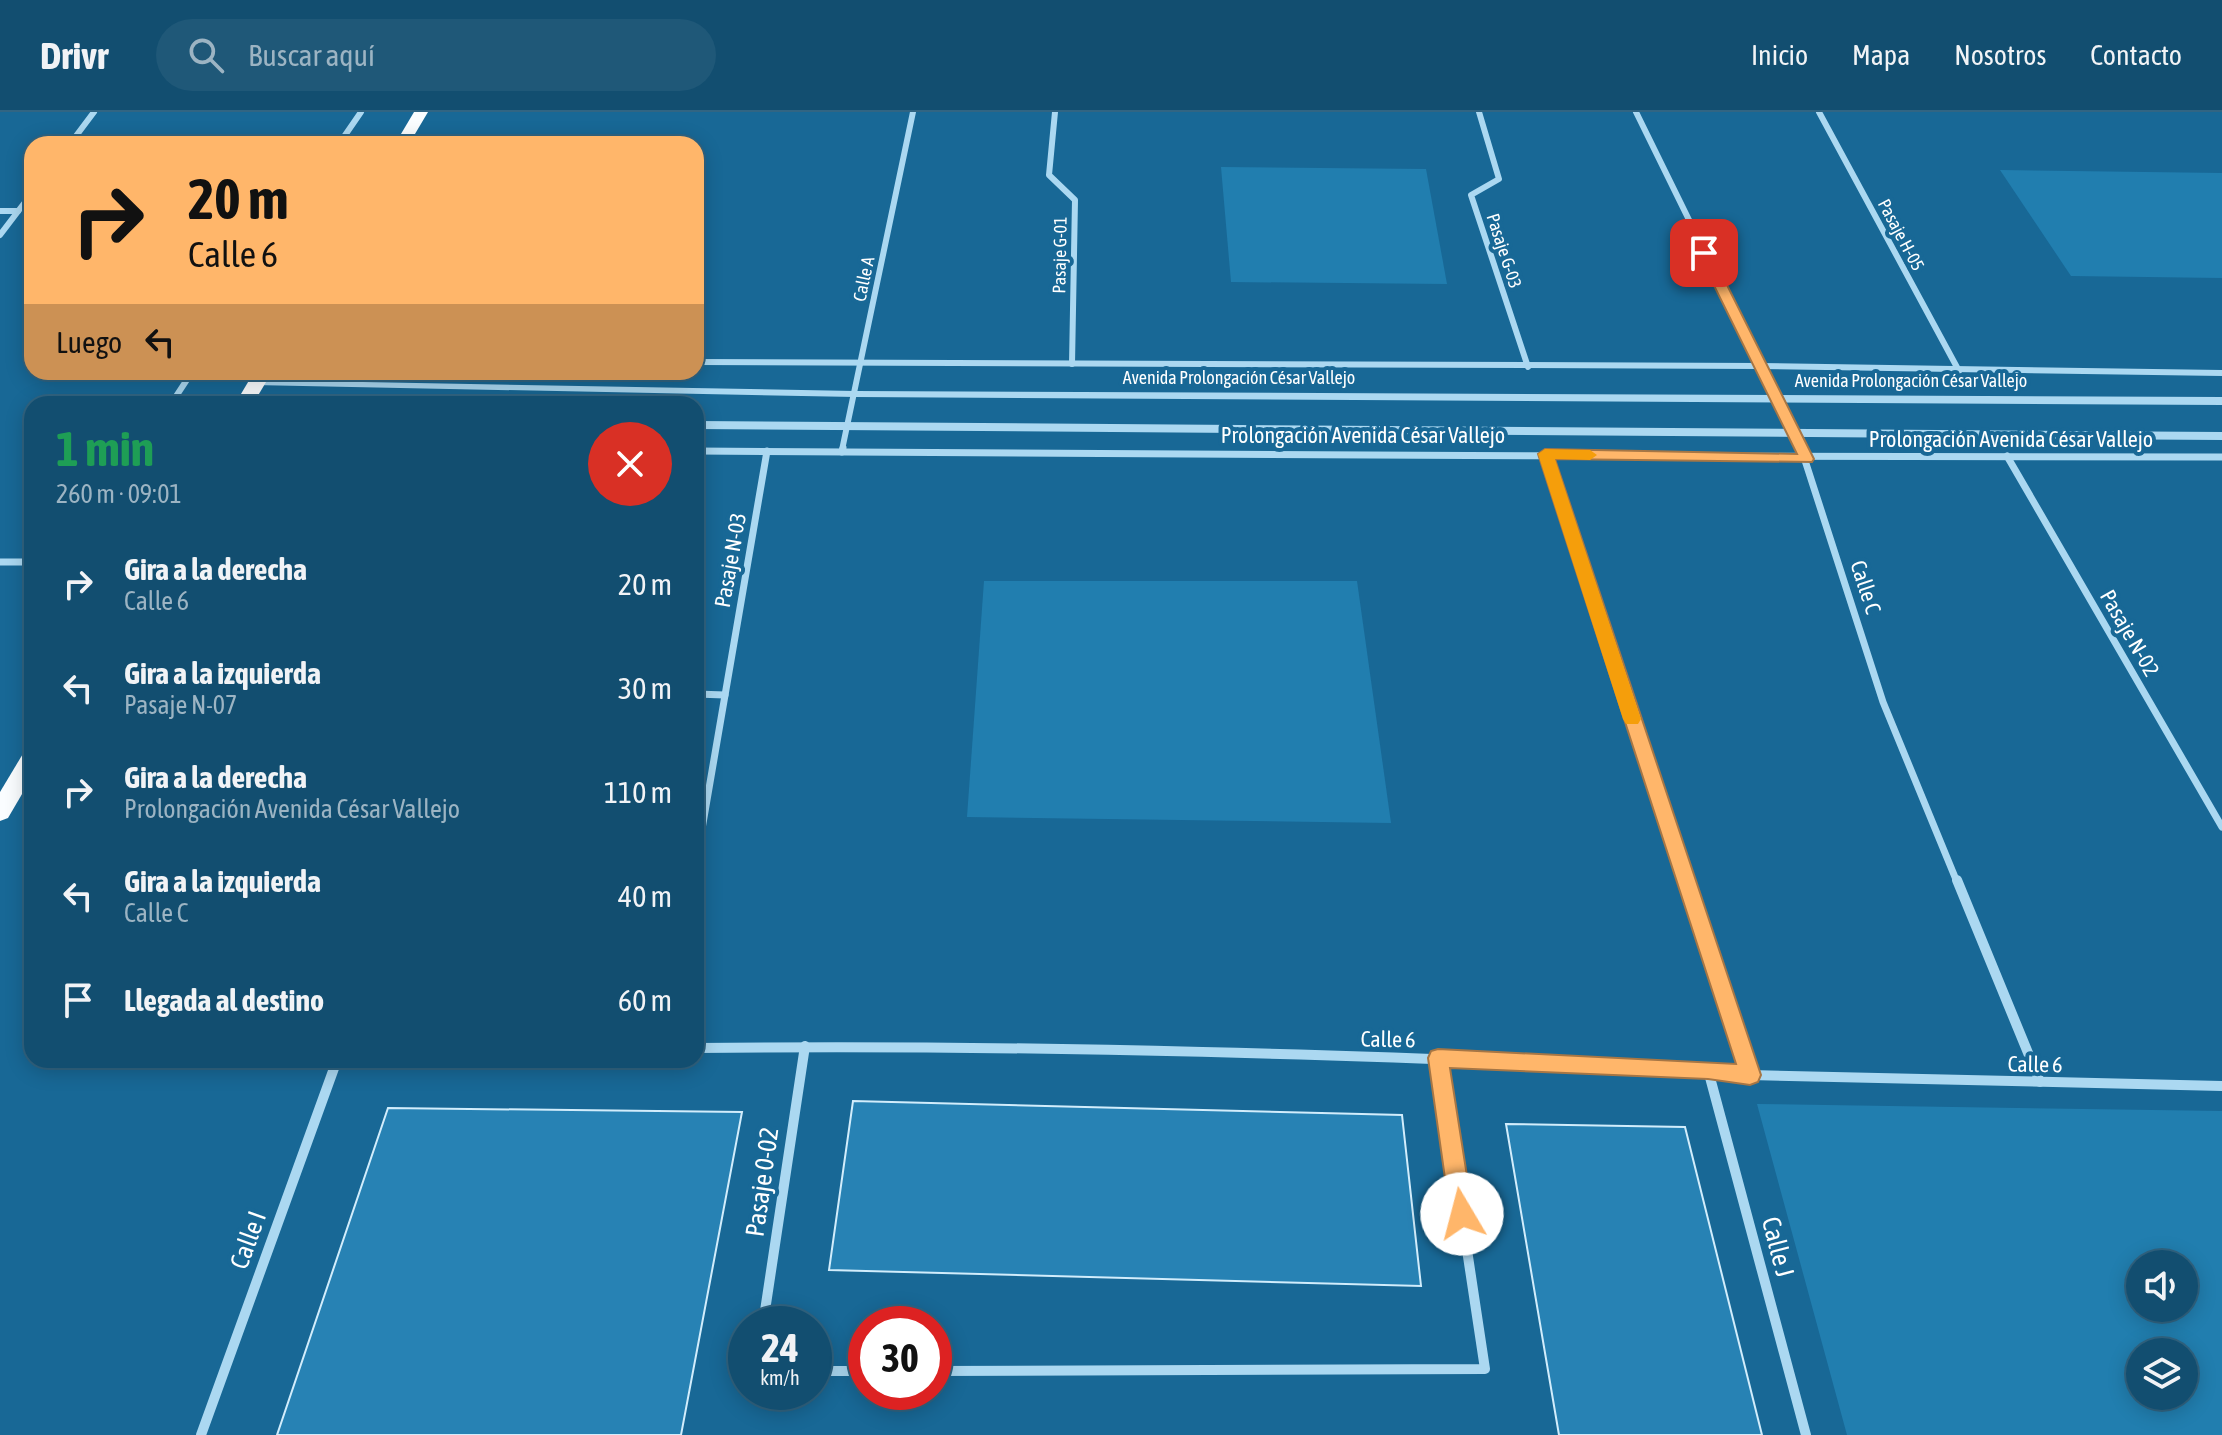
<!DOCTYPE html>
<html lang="es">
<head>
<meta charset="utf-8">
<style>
  body { margin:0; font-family:"Asap Condensed",sans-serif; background:#1f5878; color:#f1f3f6; height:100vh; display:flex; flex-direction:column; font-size:30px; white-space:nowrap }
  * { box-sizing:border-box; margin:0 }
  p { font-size:26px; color:#9cb4c3 }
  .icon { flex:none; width:44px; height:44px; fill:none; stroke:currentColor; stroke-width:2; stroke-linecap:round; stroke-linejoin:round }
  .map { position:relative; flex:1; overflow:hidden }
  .drawer { position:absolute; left:24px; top:284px; width:680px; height:672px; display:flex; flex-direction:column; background:#124e70; border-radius:24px; box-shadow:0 4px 20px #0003,0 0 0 2px #316583 }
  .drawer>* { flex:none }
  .top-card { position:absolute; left:24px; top:24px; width:680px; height:244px; border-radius:24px; box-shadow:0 4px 20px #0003,0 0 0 2px #316583; background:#ffb66a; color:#111; overflow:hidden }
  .fabs { position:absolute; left:2126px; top:1138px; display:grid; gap:16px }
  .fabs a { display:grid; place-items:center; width:72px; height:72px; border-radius:50%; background:#124e70; box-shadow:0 4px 20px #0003,0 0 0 2px #316583; font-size:40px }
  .speed { position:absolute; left:728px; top:1194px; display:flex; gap:16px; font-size:40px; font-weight:700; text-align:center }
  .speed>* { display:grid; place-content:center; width:104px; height:104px; border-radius:50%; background:#124e70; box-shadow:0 4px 20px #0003,0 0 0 2px #316583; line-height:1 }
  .speed small { font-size:20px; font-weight:400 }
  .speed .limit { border:12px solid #d22; background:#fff; color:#111 }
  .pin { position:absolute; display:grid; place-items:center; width:68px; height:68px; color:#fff; margin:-34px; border-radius:16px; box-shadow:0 4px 12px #0006 }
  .me { position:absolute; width:88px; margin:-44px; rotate:352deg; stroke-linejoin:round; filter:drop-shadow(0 0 6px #0008) }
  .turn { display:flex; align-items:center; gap:28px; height:168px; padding:0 32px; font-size:36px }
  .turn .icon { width:104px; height:104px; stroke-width:2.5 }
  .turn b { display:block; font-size:56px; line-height:68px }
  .then { display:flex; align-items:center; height:76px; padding:0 32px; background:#0003; gap:16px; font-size:30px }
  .round { display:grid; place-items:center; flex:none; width:84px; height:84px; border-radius:42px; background:#1f5878 }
  .overview { display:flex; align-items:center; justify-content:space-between; height:136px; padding:0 32px }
  h1 { font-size:48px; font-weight:700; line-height:60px; color:#1e9e55 }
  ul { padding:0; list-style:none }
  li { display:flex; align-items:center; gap:24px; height:104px; padding:0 32px }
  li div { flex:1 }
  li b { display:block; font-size:30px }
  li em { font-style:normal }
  header { display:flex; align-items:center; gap:48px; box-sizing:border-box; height:112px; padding:0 40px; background:#124e70; border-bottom:2px solid #316583 }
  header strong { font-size:38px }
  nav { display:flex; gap:44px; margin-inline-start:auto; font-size:28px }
  .search { width:560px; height:72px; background:#1f5878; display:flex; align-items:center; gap:20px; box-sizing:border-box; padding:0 28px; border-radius:44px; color:#9cb4c3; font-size:30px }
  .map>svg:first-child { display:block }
  .green { fill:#217eaf; fill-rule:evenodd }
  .building { fill:#2782b4; stroke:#d2edfc; stroke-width:2 }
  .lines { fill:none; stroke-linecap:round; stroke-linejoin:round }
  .pedestrian { stroke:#abd8f1; stroke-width:7 }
  .minor-far2 { stroke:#abd8f1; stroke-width:6 }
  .minor-far1 { stroke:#abd8f1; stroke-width:7 }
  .minor { stroke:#abd8f1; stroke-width:10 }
  .tertiary { fill:#abd8f1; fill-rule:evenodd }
  .trunk { fill:#fafdff; fill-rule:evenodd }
  .route { fill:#ffb66a; stroke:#a67645; stroke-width:2 }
  .slow { fill:#f59e0b }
  .labels { text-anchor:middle; stroke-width:8; stroke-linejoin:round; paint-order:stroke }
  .far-street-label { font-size:18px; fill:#fff; stroke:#186896 }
  .street-label { font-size:22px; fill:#fff; stroke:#186896 }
  .near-street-label { font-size:26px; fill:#fff; stroke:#186896 }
</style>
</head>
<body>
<header>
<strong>Drivr</strong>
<div class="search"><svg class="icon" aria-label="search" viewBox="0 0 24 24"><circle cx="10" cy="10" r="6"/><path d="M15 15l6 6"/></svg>Buscar aquí</div>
<nav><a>Inicio</a><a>Mapa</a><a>Nosotros</a><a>Contacto</a></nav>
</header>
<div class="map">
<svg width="2222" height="1323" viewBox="0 0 2222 1323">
  <rect width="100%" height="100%" fill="#186896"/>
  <g class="green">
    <polygon points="1221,55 1426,57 1447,172 1231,170"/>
    <polygon points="2000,58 2222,61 2222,166 2071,164"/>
    <polygon points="984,469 1357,469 1391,711 967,705"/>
    <path d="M1757,992l465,7v324h-375zM2140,1152h44v44h-44zM2140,1240h44v44h-44z"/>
  </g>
  <g class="building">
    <polygon points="853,989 1402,1003 1421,1174 829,1158"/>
    <polygon points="388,996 742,1000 681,1323 277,1323"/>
    <polygon points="1506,1012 1685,1015 1762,1323 1559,1323"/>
  </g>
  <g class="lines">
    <polyline class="pedestrian" points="696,582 725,583"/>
    <g class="minor-far2">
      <polyline points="1055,0 1049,63 1075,88 1072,252"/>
      <polyline points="1479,0 1499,67 1471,83 1528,255"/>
      <polyline points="1636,0 1802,338"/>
      <polyline points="1819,0 1959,259"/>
      <polyline points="70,32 94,0"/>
      <polyline points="339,32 361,0"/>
      <polyline points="0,99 18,99"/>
      <polyline points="0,123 32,81"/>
      <polyline points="696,250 1759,254 2222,261"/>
      <polyline points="171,292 192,260"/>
      <polyline points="842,338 913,0"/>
    </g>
    <g class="minor-far1">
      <polyline points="1801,336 1883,590 1957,770"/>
      <path d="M696,339c509,2 1017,8 1526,6"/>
      <polyline points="842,340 843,336"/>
      <polyline points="1545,342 1686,770"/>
      <polyline points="2007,344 2222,715"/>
      <polyline points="0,450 32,450"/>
      <polyline points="696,752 767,339"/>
    </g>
    <g class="minor">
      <polyline points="1686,768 1750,963"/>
      <polyline points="1957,768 2040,970"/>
      <path d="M696,936c338,-4 675,7 1012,22l42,5 472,11"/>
      <polyline points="1708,958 1806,1323"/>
      <polyline points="763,1212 805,934"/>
      <polyline points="814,1259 866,1259"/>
      <polyline points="934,1259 1485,1257 1438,946"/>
      <polyline points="201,1323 337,948"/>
    </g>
    <g class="tertiary">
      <polygon points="256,268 855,279 2222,285 2222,293 855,285 252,273 250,271"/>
      <polygon points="696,309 2222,320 2222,328 696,317"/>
    </g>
    <g class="trunk">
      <polygon points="414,0 428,0 409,32 395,32"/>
      <polygon points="254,260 272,260 253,292 235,292"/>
      <polygon points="32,637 32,665 8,706 0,709 0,680 24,640"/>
    </g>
  </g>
  <polygon class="route" points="1704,137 1711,141 1814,347 1812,350 1555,347 1761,963 1758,970 1750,973 1708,967 1450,956 1473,1102 1470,1109 1462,1113 1454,1109 1450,1102 1428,946 1431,939 1438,937 1736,952 1538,342 1545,337 1797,342 1698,141"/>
  <polygon class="slow" points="1545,337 1590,338 1597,343 1590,348 1555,347 1641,607 1638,612 1626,612 1623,607 1538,342"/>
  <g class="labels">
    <g class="far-street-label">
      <text transform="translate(1901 123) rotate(62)" y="6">Pasaje H-05</text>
      <text transform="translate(1504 139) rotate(72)" y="6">Pasaje G-03</text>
      <text transform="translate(1060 143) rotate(-89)" y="6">Pasaje G-01</text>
      <text transform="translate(864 167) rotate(-78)" y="6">Calle A</text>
      <text x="1239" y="272">Avenida Prolongación César Vallejo</text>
      <text x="1911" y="275">Avenida Prolongación César Vallejo</text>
    </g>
    <g class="street-label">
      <text x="1363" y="331">Prolongación Avenida César Vallejo</text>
      <text x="2011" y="335">Prolongación Avenida César Vallejo</text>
      <text transform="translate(730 448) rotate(-80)" y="8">Pasaje N-03</text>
      <text transform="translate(1866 475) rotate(72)" y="8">Calle C</text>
      <text transform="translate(2130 521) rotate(60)" y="8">Pasaje N-02</text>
      <text transform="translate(1388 927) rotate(1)" y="8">Calle 6</text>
      <text transform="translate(2035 952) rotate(1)" y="8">Calle 6</text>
    </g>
    <g class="near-street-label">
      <text transform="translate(762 1070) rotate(-82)" y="9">Pasaje 0-02</text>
      <text transform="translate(248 1128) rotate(-70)" y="9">Calle I</text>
      <text transform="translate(1778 1135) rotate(75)" y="9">Calle J</text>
    </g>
  </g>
</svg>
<div class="fabs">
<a><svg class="icon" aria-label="sound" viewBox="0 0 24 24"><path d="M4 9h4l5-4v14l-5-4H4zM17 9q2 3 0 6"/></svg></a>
<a><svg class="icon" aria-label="layers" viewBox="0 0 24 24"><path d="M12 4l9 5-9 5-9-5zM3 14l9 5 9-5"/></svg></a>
</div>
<div class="speed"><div>24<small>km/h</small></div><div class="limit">30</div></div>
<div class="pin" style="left:1704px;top:141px;background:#d93025"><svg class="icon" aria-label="arrive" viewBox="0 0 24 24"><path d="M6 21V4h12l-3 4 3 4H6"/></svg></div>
<svg class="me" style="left:1462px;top:1102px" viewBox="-20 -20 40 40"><circle r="19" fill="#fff"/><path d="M0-13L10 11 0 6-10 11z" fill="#ffb66a"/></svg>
<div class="top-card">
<div class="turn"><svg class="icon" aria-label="right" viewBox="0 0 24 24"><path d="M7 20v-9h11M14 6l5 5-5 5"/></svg><div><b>20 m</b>Calle 6</div></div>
<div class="then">Luego<svg class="icon" aria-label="left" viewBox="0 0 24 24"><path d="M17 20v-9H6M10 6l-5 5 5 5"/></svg></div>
</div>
<section class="drawer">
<div class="overview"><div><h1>1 min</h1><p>260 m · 09:01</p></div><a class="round" style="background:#d93025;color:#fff"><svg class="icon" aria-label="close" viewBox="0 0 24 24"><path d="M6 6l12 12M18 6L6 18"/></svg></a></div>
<ul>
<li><svg class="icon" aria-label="right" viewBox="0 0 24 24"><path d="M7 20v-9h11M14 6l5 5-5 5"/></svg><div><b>Gira a la derecha</b><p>Calle 6</p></div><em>20 m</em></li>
<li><svg class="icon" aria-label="left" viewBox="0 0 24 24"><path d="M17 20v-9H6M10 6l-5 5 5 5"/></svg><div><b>Gira a la izquierda</b><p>Pasaje N-07</p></div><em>30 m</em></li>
<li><svg class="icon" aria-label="right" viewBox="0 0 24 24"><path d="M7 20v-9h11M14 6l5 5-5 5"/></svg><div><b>Gira a la derecha</b><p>Prolongación Avenida César Vallejo</p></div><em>110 m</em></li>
<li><svg class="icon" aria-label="left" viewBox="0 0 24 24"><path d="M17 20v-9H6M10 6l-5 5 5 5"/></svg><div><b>Gira a la izquierda</b><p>Calle C</p></div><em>40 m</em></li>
<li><svg class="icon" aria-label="arrive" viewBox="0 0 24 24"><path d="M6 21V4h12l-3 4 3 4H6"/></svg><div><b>Llegada al destino</b></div><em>60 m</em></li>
</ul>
</section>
</div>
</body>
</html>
